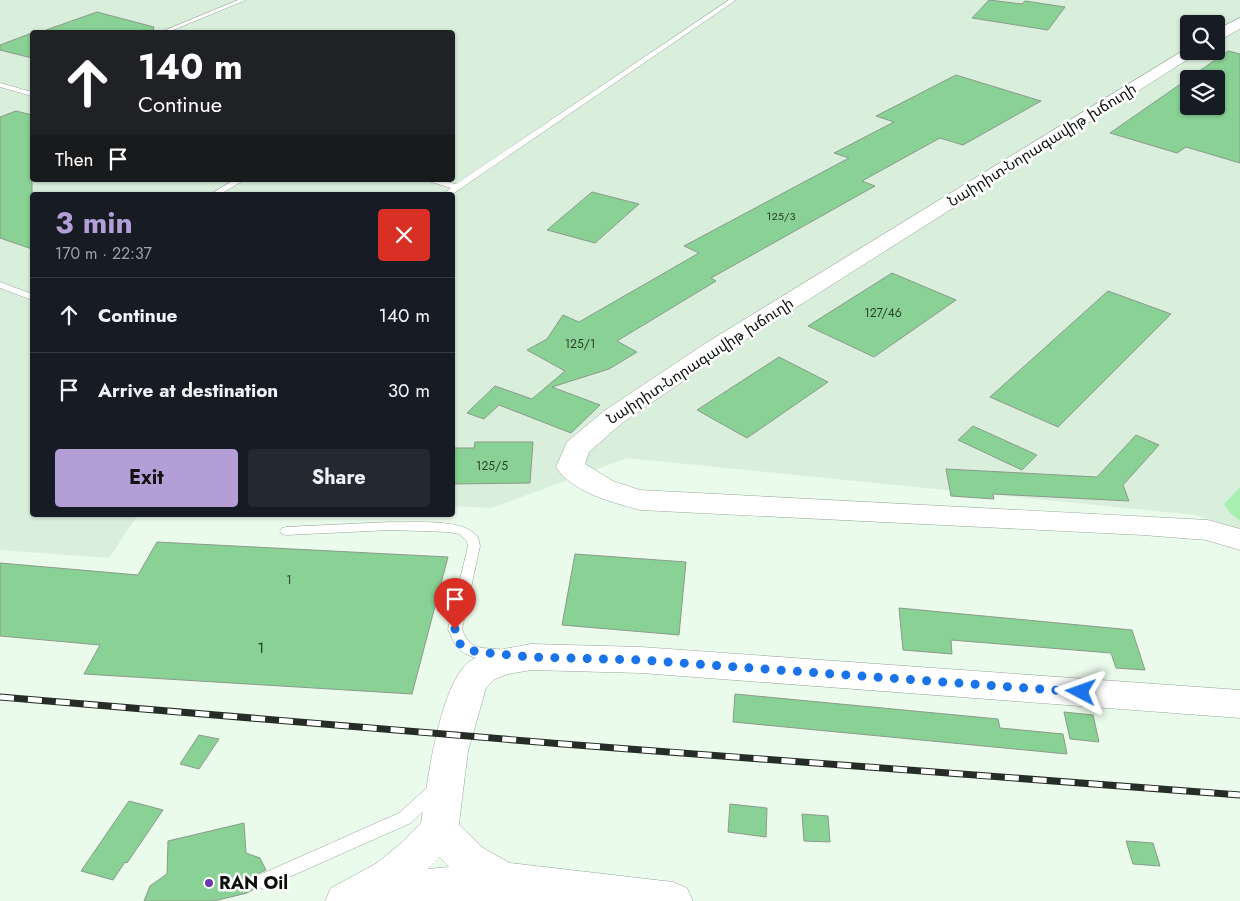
<!DOCTYPE html>
<html lang="en">
<head>
<meta charset="utf-8">
<style>
  body { margin:0; font-family:Jost,"Noto Sans Armenian",sans-serif; background:#242831; color:#f1f3f6; height:100vh; display:flex; flex-direction:column; font-size:19px; white-space:nowrap }
  * { box-sizing:border-box; margin:0 }
  p { font-size:16px; color:#9ea1a6 }
  .icon { flex:none; width:28px; height:28px; fill:none; stroke:currentColor; stroke-width:2; stroke-linecap:round; stroke-linejoin:round }
  .map { position:relative; flex:1; overflow:hidden }
  .panel { position:absolute; left:30px; top:192px; width:425px; height:325px; display:flex; flex-direction:column; background:#171b24; border-radius:5px; box-shadow:0 1px 4px #0004 }
  .panel>* { flex:none }
  .top-card { position:absolute; left:30px; top:30px; width:425px; height:152px; border-radius:5px; box-shadow:0 1px 4px #0004; background:#202124; color:#fff; overflow:hidden }
  .controls { position:absolute; left:1180px; top:15px; display:grid; gap:10px }
  .controls a { display:grid; place-items:center; width:45px; height:45px; border-radius:5px; background:#171b24; box-shadow:0 1px 4px #0004; font-size:25px }
  .pin { position:absolute; display:grid; place-items:center; width:42px; height:42px; color:#fff; margin:-51px -21px; border-radius:50% 50% 50% 0; rotate:-45deg; box-shadow:0 0 5px #0007 }
  .pin .icon { rotate:45deg }
  .me { position:absolute; width:55px; margin:-28px; rotate:274deg; stroke-linejoin:round; filter:drop-shadow(0 0 4px #0008) }
  .turn { display:flex; align-items:center; gap:18px; height:105px; padding:0 25px; font-size:22px }
  .turn .icon { width:65px; height:65px; stroke-width:2.5 }
  .turn b { display:block; font-size:35px; line-height:42px }
  .then { display:flex; align-items:center; height:48px; padding:0 25px; background:#0003; gap:10px; font-size:19px }
  .round { display:grid; place-items:center; flex:none; width:52px; height:52px; border-radius:5px; background:#242831 }
  .overview { display:flex; align-items:center; justify-content:space-between; height:85px; padding:0 25px }
  h1 { font-size:30px; font-weight:700; line-height:38px; color:#b49ed6 }
  .button { display:flex; gap:10px; margin-top:auto; padding:10px 25px }
  .button a { flex:1; height:58px; border-radius:5px; background:#b49ed6; color:#111; font-size:20px; font-weight:700; line-height:58px; text-align:center }
  .button a+a { background:#242831; color:#f1f3f6 }
  ul { padding:0; list-style:none }
  li { display:flex; align-items:center; gap:15px; height:75px; padding:0 25px; border-top:1px solid #363941 }
  li div { flex:1 }
  li b { display:block; font-size:19px }
  li em { font-style:normal }
  .map>svg:first-child { display:block }
  .built { fill:#d9efdc; fill-rule:evenodd }
  .green { fill:#a7f0b1 }
  .building { fill:#89d194; stroke:#8b9a8c; fill-rule:evenodd }
  .lines { fill:none; stroke-linecap:round; stroke-linejoin:round }
  .service-casing { stroke:#96a597; stroke-width:1 }
  .tertiary-casing { stroke:#96a597; stroke-width:1 }
  .secondary-casing { stroke:#96a597; stroke-width:1 }
  .primary-casing { stroke:#96a597; stroke-width:1 }
  .service { fill:#fff; fill-rule:evenodd }
  .tertiary { fill:#fff; fill-rule:evenodd }
  .secondary { fill:#fff; fill-rule:evenodd }
  .primary { fill:#fff; fill-rule:evenodd }
  .rail-casing { stroke:#262c26; stroke-width:7 }
  .rail { stroke:#fff; stroke-width:5; stroke-dasharray:14; stroke-linecap:butt }
  .route { stroke:#1a73e8; stroke-width:9; stroke-dasharray:0 16.2 }
  .poi-dot { fill:#6937af; stroke:#fff; stroke-width:2 }
  .labels { text-anchor:middle; stroke-width:5; stroke-linejoin:round; paint-order:stroke }
  .far-number-label { font-size:11px; fill:#2a402d }
  .number-label { font-size:12px; fill:#2a402d }
  .street-label { font-size:15px; fill:#0b100b; stroke:#fff }
  .near-number-label { font-size:15px; fill:#2a402d }
  .near-poi-label { font-size:18px; font-weight:bold; fill:#0b100b; stroke:#fff; text-anchor:start }
</style>
</head>
<body>
<div class="map">
<svg width="1240" height="901" viewBox="0 0 1240 901">
  <rect width="100%" height="100%" fill="#eafaeb"/>
  <path class="built" d="M0,0h1240v530l-44,-15 -569,-57 -135,50 -39,-2 -1,-311h-420v320h120l-15,1 -28,42 -109,-8zM1189,24h27v27h-27zM32,32h420v148h-420zM1189,79h27v27h-27z"/>
  <polygon class="green" points="1240,487 1240,521 1230,513 1224,504"/>
  <g class="building">
    <polygon points="989,0 1022,4 1025,1 1065,7 1048,30 972,18"/>
    <polygon points="97,12 154,27 153,32 47,32 46,30"/>
    <polygon points="32,33 32,58 0,50 0,45"/>
    <path d="M1228,51l12,3v109l-54,-16 -9,6 -67,-20zM1189,79h27v27h-27z"/>
    <polygon points="956,75 1041,101 963,145 940,138 862,181 875,186 711,278 716,281 617,341 637,352 609,369 552,387 600,405 571,433 499,405 484,419 467,413 495,386 532,399 565,371 527,350 547,339 563,315 579,322 699,253 684,246 849,158 834,153 894,122 876,116"/>
    <polygon points="16,111 32,115 32,249 0,238 0,117"/>
    <polygon points="592,192 639,204 595,243 547,230"/>
    <polygon points="892,273 956,300 874,357 808,326"/>
    <polygon points="1108,291 1171,314 1058,427 990,397"/>
    <polygon points="779,357 828,382 747,438 697,410"/>
    <polygon points="973,426 1037,455 1022,470 958,440"/>
    <polygon points="1136,435 1159,445 1123,485 1129,501 993,494 994,499 951,496 946,469 1097,477"/>
    <polygon points="475,442 533,442 530,483 452,484 452,448 474,448"/>
    <polygon points="157,542 448,557 412,694 84,674 100,645 0,636 0,563 138,575"/>
    <polygon points="575,554 686,562 679,635 562,625"/>
    <polygon points="899,608 1132,630 1145,670 1116,668 1111,653 951,640 952,654 903,650"/>
    <polygon points="735,694 998,719 1000,728 1063,734 1067,754 733,722"/>
    <polygon points="1064,712 1093,715 1099,742 1070,739"/>
    <polygon points="199,735 219,739 199,769 180,764"/>
    <polygon points="129,801 163,810 127,863 125,862 113,880 81,871"/>
    <polygon points="730,804 767,808 766,837 728,832"/>
    <polygon points="802,814 828,816 830,842 804,841"/>
    <polygon points="244,823 246,853 260,858 266,870 255,875 253,882 256,888 247,893 214,901 144,901 150,886 167,874 168,841"/>
    <polygon points="1126,841 1153,843 1160,866 1133,864"/>
  </g>
  <g class="lines">
    <g class="service-casing">
      <g id="service">
        <polygon points="238,0 246,0 168,32 161,32"/>
        <polygon points="729,0 736,0 451,195 442,195 451,188 425,180 439,180 456,184"/>
        <polygon points="0,83 32,92 32,96 0,87"/>
        <polygon points="234,180 244,180 219,195 209,195"/>
        <polygon points="0,282 32,294 32,300 0,288"/>
        <path d="M391,522c21,1 70,-4 85,13 3,3 3,7 4,11l-18,83c9,26 24,16 45,22l2,4 -2,4c-14,4 -40,0 -50,-12 -4,-5 -6,-12 -9,-18l20,-83 -2,-6 -7,-6 -11,-2 -57,-2 -105,5 -4,-1 -2,-3 2,-3 4,-1z"/>
        <polygon points="435,783 440,785 443,790 440,795 411,823 269,886 263,889 257,886 255,881 257,876 399,813 430,785"/>
      </g>
    </g>
    <g class="tertiary-casing">
      <g id="tertiary">
        <polygon points="1240,18 1240,29 1216,42 1216,30"/>
        <path d="M1189,47v4h12l-477,302 -102,70 -33,29 -4,12 28,17 27,9 568,30 32,9v21l-34,-10 -63,-5 -503,-25c-28,-8 -67,-17 -84,-43l11,-25 37,-31 102,-68z"/>
      </g>
    </g>
    <g class="secondary-casing">
      <path id="secondary" d="M531,644l110,3 599,43v28l-599,-45 -110,-3 -23,4 -13,5 -9,9 -18,63 -10,80 -5,12 -14,5 -14,-5 -5,-12c6,-39 18,-145 49,-169 16,-12 43,-14 62,-18z"/>
    </g>
    <g class="primary-casing">
      <path id="primary" d="M439,814l14,5 30,29 27,15 163,19 14,6 6,13h-368l6,-13 46,-25 23,-19 25,-25zM439,857l10,10 -21,2z"/>
    </g>
    <use href="#service" class="service"/>
    <use href="#tertiary" class="tertiary"/>
    <use href="#secondary" class="secondary"/>
    <use href="#primary" class="primary"/>
    <g class="rail-casing">
      <polyline id="rail" points="0,697 563,744 1240,795"/>
    </g>
    <use href="#rail" class="rail"/>
  </g>
  <g class="lines">
    <polyline class="route" points="455,629 458,642 466,649 478,652 531,657 641,660 1081,692"/>
  </g>
  <circle class="poi-dot" cx="209" cy="883" r="5"/>
  <g class="labels">
    <g class="far-number-label">
      <text x="781" y="220">125/3</text>
    </g>
    <g class="number-label">
      <text x="883" y="317">127/46</text>
      <text x="580" y="348">125/1</text>
      <text x="492" y="470">125/5</text>
      <text x="289" y="584">1</text>
    </g>
    <g class="street-label">
      <text transform="translate(1042 145) rotate(-32)" y="5">Նաիրիտ-Նորագավիթ խճուղի</text>
      <text transform="translate(700 361) rotate(-33)" y="5">Նաիրիտ-Նորագավիթ խճուղի</text>
    </g>
    <g class="near-number-label">
      <text x="261" y="653">1</text>
    </g>
    <g class="near-poi-label">
      <text x="219" y="889">RAN Oil</text>
    </g>
  </g>
</svg>
<div class="controls">
<a><svg class="icon" aria-label="search" viewBox="0 0 24 24"><circle cx="10" cy="10" r="6"/><path d="M15 15l6 6"/></svg></a>
<a><svg class="icon" aria-label="layers" viewBox="0 0 24 24"><path d="M12 4l9 5-9 5-9-5zM3 14l9 5 9-5"/></svg></a>
</div>
<div class="pin" style="left:455px;top:629px;background:#d93025"><svg class="icon" aria-label="arrive" viewBox="0 0 24 24"><path d="M6 21V4h12l-3 4 3 4H6"/></svg></div>
<svg class="me" style="left:1081px;top:692px" viewBox="-20 -20 40 40"><path d="M0-17L14 15 0 8-14 15z" fill="#1a73e8" stroke="#fff" stroke-width="4"/></svg>
<div class="top-card">
<div class="turn"><svg class="icon" aria-label="ahead" viewBox="0 0 24 24"><path d="M12 20V5M6 11l6-6 6 6"/></svg><div><b>140 m</b>Continue</div></div>
<div class="then">Then<svg class="icon" aria-label="arrive" viewBox="0 0 24 24"><path d="M6 21V4h12l-3 4 3 4H6"/></svg></div>
</div>
<section class="panel">
<div class="overview"><div><h1>3 min</h1><p>170 m · 22:37</p></div><a class="round" style="background:#d93025;color:#fff"><svg class="icon" aria-label="close" viewBox="0 0 24 24"><path d="M6 6l12 12M18 6L6 18"/></svg></a></div>
<ul>
<li><svg class="icon" aria-label="ahead" viewBox="0 0 24 24"><path d="M12 20V5M6 11l6-6 6 6"/></svg><div><b>Continue</b></div><em>140 m</em></li>
<li><svg class="icon" aria-label="arrive" viewBox="0 0 24 24"><path d="M6 21V4h12l-3 4 3 4H6"/></svg><div><b>Arrive at destination</b></div><em>30 m</em></li>
</ul>
<div class="button"><a>Exit</a><a>Share</a></div>
</section>
</div>
</body>
</html>
